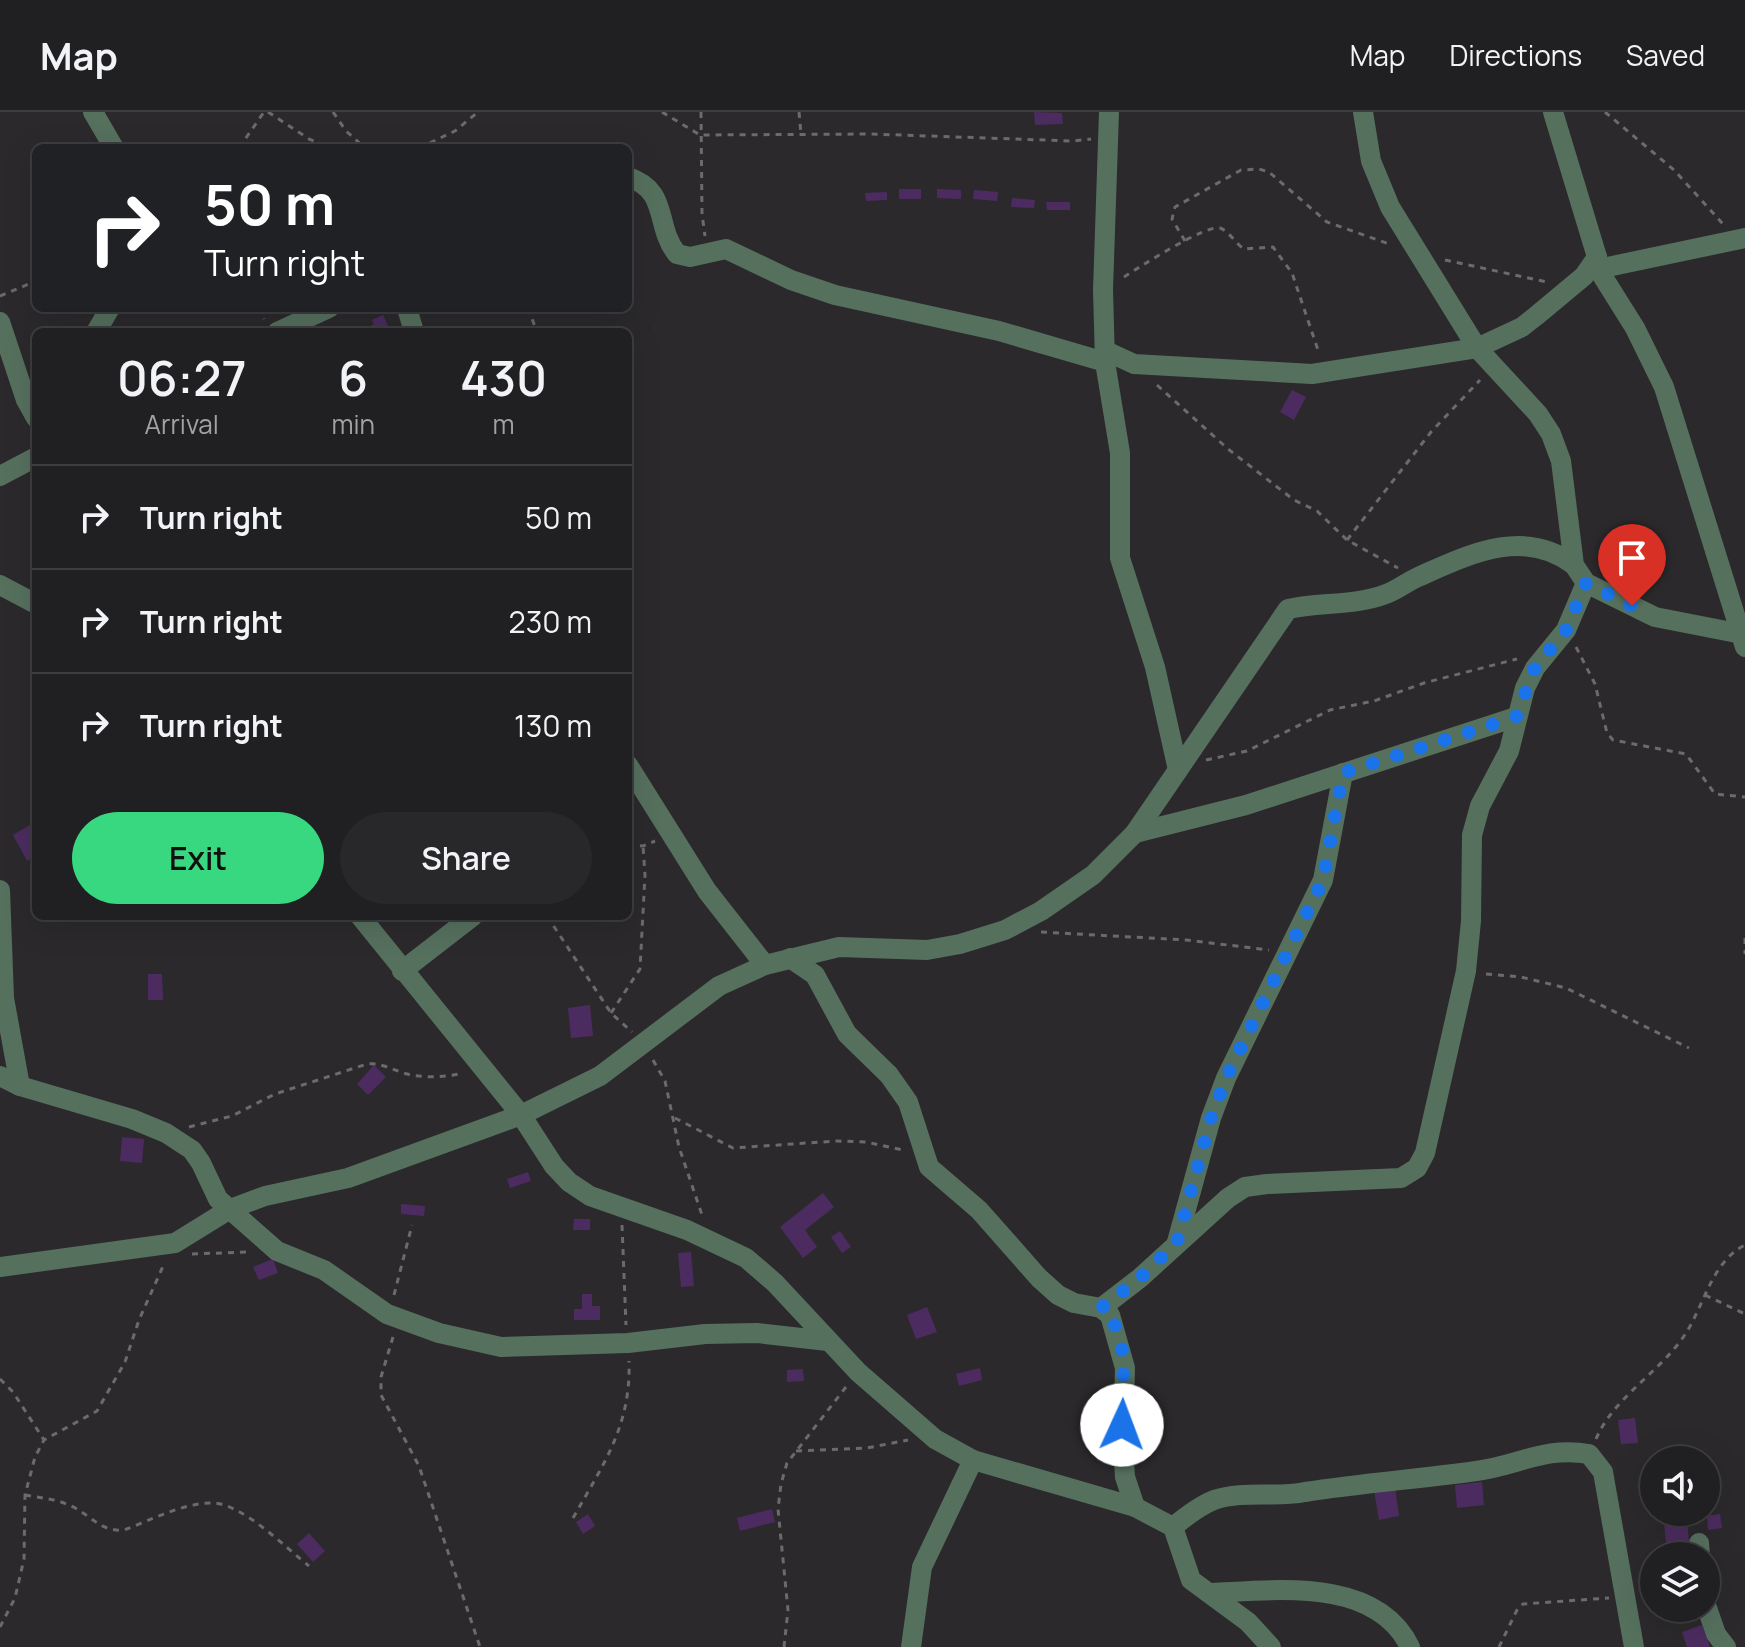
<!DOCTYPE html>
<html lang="en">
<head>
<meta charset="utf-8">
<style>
  body { margin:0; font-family:Manrope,sans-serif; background:#28272a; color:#f1f3f6; height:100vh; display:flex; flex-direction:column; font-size:30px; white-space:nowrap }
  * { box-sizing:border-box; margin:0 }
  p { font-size:26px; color:#a2a2a5 }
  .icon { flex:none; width:44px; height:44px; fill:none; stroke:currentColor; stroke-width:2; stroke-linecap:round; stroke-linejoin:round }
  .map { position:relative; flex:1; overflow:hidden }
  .side { position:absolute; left:32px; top:216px; width:600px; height:592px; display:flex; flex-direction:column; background:#201f21; border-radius:12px; box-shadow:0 8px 32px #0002,0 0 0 2px #3d3d3f }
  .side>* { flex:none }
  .top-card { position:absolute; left:32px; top:32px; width:600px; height:168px; border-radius:12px; box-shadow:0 8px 32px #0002,0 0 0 2px #3d3d3f; background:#202124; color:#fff; overflow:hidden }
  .controls { position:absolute; left:1640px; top:1334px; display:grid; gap:16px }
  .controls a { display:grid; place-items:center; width:80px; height:80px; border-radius:50%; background:#201f21; box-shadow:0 8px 32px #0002,0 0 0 2px #3d3d3f; font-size:40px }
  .pin { position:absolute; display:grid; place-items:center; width:68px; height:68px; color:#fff; margin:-82px -34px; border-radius:50% 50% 50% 0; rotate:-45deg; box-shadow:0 0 8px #0007 }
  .pin .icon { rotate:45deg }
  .me { position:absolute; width:88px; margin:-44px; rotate:2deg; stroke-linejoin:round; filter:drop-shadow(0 0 6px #0008) }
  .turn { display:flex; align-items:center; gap:28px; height:168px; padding:0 40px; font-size:36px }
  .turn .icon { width:104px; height:104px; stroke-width:2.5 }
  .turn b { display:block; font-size:56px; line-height:68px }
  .eta { display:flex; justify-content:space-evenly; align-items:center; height:136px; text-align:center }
  .eta b { font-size:48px; font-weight:600; line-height:56px }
  .primary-button { display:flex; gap:16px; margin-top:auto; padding:16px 40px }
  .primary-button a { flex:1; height:92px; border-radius:48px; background:#37d880; color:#111; font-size:32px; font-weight:600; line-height:92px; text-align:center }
  .primary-button a+a { background:#28272a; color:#f1f3f6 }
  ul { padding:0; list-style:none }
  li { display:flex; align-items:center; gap:24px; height:104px; padding:0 40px; border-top:2px solid #3d3d3f }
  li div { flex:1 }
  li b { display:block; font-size:30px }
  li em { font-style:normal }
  header { display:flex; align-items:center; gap:48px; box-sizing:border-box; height:112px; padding:0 40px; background:#201f21; border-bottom:2px solid #3d3d3f }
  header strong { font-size:38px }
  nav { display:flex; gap:44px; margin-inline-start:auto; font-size:28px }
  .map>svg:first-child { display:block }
  .building { fill:#4c2c60 }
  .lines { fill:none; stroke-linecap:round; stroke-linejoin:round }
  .path { stroke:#6b6a6c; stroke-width:3; stroke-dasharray:6 6; stroke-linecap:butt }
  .minor { stroke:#56705e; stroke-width:20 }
  .route { stroke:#1a73e8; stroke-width:14; stroke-dasharray:0 25.2 }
</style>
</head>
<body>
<header>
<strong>Map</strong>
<nav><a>Map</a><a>Directions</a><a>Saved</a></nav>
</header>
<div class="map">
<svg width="1745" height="1535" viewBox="0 0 1745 1535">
  <rect width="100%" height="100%" fill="#2b292c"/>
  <g class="building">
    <polygon points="1034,0 1062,1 1063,12 1035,13"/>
    <rect x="899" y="77" width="22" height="10"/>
    <polygon points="937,77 961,78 961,87 937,86"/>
    <polygon points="974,78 998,80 997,89 973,87"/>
    <polygon points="887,80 887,88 866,89 865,81"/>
    <polygon points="1012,86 1035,88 1034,96 1011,95"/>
    <polygon points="1046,90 1070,90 1070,98 1047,98"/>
    <polygon points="383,203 391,220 358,220 374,212 372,208"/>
    <polygon points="1292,278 1306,285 1294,308 1280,300"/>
    <polygon points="33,711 36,744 27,749 13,723"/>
    <polygon points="148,862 162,862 163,888 148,888"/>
    <polygon points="590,893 593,924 571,926 568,896"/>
    <polygon points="374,953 386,965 368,983 357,972"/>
    <polygon points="122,1025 144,1027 142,1051 120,1049"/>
    <polygon points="528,1060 531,1069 510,1076 507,1067"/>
    <polygon points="823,1081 834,1095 805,1118 817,1135 803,1146 780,1115"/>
    <polygon points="401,1092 425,1094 424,1104 401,1102"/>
    <polygon points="574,1107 590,1107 590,1118 573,1118"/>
    <polygon points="840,1119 851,1135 842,1141 831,1125"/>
    <polygon points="691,1140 694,1174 681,1175 678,1141"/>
    <polygon points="273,1147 278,1161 259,1168 253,1155"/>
    <polygon points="582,1182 592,1182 592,1194 600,1194 600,1208 574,1208 574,1197 582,1197"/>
    <polygon points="927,1195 937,1220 916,1227 907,1203"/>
    <polygon points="980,1256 982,1268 959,1274 956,1262"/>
    <polygon points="803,1257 804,1269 787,1270 787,1258"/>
    <polygon points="1635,1306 1638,1331 1621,1332 1618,1308"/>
    <polygon points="1482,1370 1484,1393 1457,1396 1455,1373"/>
    <polygon points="1395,1375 1399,1404 1379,1408 1374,1378"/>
    <polygon points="772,1397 775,1410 740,1419 737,1406"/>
    <polygon points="1663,1400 1686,1400 1690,1439 1667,1441"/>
    <polygon points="588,1402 595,1414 583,1422 576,1410"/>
    <polygon points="1720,1402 1722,1416 1708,1418 1707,1404"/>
    <polygon points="309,1421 325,1439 313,1450 297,1432"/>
    <polygon points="1702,1513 1710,1535 1687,1535 1682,1520"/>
  </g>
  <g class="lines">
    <g class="path">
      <polyline points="268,0 309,27 332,36"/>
      <polyline points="333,0 346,19 365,36"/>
      <polyline points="662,0 700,23 871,22 1073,29 1091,27"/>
      <polyline points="701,0 702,102 705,124"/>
      <polyline points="799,0 801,22"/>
      <polyline points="1605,0 1674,58 1723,112"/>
      <polyline points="239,36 264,0"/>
      <polyline points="419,36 455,19 478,0"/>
      <polyline points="1185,129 1172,107 1175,95 1241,58 1259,57 1269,60 1327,110 1392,133"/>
      <polyline points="1445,148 1547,170"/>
      <path d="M1124,165c14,-9 82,-53 96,-49 9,3 16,16 24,21l29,-2 19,26 27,80"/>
      <polyline points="0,184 36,169"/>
      <polyline points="258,196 264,207"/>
      <polyline points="528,196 537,220"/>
      <polyline points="1157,273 1228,337 1294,388 1317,399 1347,428 1398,456"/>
      <polyline points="1347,428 1431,320 1480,268"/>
      <polyline points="1576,535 1595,572 1607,621 1613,628 1686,642 1715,682 1745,685"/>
      <polyline points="1206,648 1247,639 1330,598 1374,589 1424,571 1517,547"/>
      <polyline points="628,733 643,734 655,729"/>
      <polyline points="547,804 611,901 632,920"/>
      <polyline points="1041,820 1186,828 1269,838"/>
      <polyline points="1745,826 1745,842"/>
      <polyline points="1486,862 1521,865 1566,876 1689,936"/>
      <polyline points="611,901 640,857 645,763 643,734"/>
      <polyline points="653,948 665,969 679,1035 702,1103"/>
      <polyline points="675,1006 733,1036 837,1029 866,1030 903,1038"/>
      <path d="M189,1015l43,-11 43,-22 92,-30c15,-2 29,8 44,11 17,3 35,2 52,-2"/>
      <polyline points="622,1113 626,1213"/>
      <polyline points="192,1142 248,1140"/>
      <polyline points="394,1183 412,1113"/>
      <polyline points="1705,1183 1745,1202"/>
      <polyline points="393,1225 381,1265 381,1283 419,1354 480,1535"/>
      <polyline points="0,1267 13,1280 44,1328"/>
      <path d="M1596,1327c18,-42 62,-65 88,-103 20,-29 27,-74 61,-91"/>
      <polyline points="796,1339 867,1336 908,1328"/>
      <path d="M25,1383c16,3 32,4 46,11 20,9 29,26 53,24 27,-10 59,-27 88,-27 30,0 74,45 97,63"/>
      <path d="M573,1406c31,-55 58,-92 56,-157"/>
      <polyline points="0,1515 15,1486 24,1447 25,1383 35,1345 44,1328 97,1299 125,1250 139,1208 164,1152"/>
      <polyline points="784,1535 788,1498 778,1397 781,1372 787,1351 846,1275"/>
      <polyline points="1499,1535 1518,1496 1523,1492 1609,1486"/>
    </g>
    <g class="minor">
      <polyline points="93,0 114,36"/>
      <polyline points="1363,0 1371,49 1390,95 1477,236 1538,302 1551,322 1561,349 1574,453 1586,471 1655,505 1742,522"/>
      <polyline points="1553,0 1597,145 1598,157 1635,216 1664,275 1745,535"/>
      <path d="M628,65c42,14 26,48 49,77l13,3 36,-8 65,31 44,15 164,36 106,31"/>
      <polyline points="1598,157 1745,126"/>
      <polyline points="407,196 414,220"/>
      <polyline points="0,210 26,288 36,306"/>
      <polyline points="96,220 110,196"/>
      <polyline points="277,220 329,196"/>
      <polyline points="1106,239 1134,252 1312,262 1477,236 1522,215 1536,204 1584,164 1597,145"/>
      <polyline points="0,364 36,345"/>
      <polyline points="0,473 36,492"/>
      <polyline points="628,653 707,779 765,853"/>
      <path d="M1178,658l110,-161c32,-7 67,-3 98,-15 11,-4 21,-12 32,-17 52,-23 106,-50 156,-12"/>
      <polyline points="1135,721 1246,693 1516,605"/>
      <polyline points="0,778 4,886 20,974"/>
      <polyline points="360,804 521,1003 554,1054 569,1070 590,1084 687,1118 746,1146 775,1171 858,1260 935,1327 973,1348 1135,1395 1173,1415 1191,1468 1248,1510 1271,1535"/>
      <polyline points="790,846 815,863 847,922 889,963 908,990 929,1055 979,1098 1039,1166 1058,1183 1074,1191 1101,1196 1110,1203 1125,1256 1123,1333 1125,1365 1135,1395"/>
      <polyline points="402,859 473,804"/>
      <polyline points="0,964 20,974 132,1007 166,1021 192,1038 201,1051 218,1087 277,1139 324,1158 387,1202 439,1221 501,1235 628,1231 705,1222 757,1221 828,1229"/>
      <polyline points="1177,1130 1211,1006 1226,966 1323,768 1343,661"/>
      <polyline points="0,1155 175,1131 230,1097 265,1084 348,1066 521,1003 600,964 719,874 765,853 839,835 927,838 960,832 1005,818 1041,799 1093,763 1135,721 1178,658 1155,555 1120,446 1120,341 1105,250 1103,178 1109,0"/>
      <polyline points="1101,1196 1140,1166 1228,1086 1245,1075 1267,1072 1401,1066 1417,1056 1425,1041 1466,859 1471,809 1472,723 1480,694 1509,639 1525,576 1535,556 1566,518 1586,471"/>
      <path d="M1173,1415c12,-10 26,-21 41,-27 30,-10 61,-2 91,-8 57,-9 114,-13 171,-21 41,-5 69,-25 113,-17l14,18 31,175"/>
      <polyline points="1699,1431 1700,1444"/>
      <path d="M1212,1481c65,-3 164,-16 198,54"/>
      <polyline points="1706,1493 1716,1522 1726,1535"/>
      <polyline points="911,1535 922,1455 973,1348"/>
    </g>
  </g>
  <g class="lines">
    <path class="route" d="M1122,1313c-1,-36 11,-92 -21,-117l39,-30 37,-36 34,-124 15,-40 97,-198 20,-107 173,-56 19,-49 31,-38 20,-47 46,23"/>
  </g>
</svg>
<div class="controls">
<a><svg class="icon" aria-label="sound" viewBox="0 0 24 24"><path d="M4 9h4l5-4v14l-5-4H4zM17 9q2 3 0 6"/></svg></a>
<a><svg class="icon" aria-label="layers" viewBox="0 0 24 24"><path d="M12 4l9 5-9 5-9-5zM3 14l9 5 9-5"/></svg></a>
</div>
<div class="pin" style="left:1632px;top:494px;background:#d93025"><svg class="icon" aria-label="arrive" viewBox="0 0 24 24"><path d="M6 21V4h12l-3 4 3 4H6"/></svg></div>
<svg class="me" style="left:1122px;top:1313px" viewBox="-20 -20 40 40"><circle r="19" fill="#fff"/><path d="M0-13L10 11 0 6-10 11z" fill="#1a73e8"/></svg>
<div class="top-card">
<div class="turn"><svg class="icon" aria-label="right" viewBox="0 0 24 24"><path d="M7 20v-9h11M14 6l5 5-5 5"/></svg><div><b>50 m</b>Turn right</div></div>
</div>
<section class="side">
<div class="eta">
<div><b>06:27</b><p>Arrival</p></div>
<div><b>6</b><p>min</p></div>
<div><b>430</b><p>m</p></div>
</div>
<ul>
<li><svg class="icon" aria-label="right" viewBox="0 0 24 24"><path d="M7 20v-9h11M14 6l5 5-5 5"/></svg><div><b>Turn right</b></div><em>50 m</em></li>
<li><svg class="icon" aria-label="right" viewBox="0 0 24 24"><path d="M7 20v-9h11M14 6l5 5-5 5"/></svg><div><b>Turn right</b></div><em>230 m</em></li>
<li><svg class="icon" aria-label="right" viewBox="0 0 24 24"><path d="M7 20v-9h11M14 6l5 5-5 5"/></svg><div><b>Turn right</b></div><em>130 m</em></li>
</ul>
<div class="primary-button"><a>Exit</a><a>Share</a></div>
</section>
</div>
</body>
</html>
